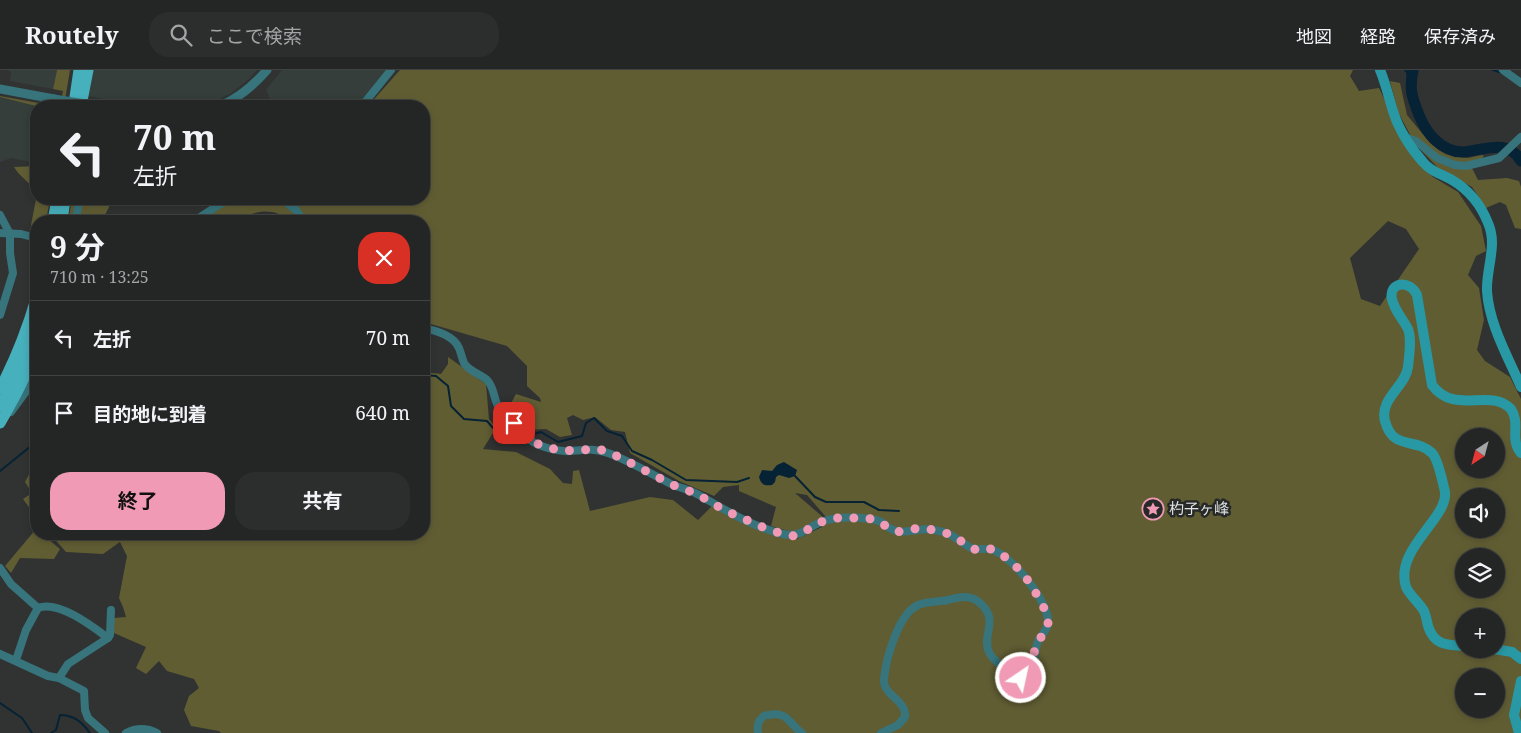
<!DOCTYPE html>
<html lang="ja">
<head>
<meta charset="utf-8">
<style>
  body { margin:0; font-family:"Noto Serif","Noto Sans JP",serif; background:#2c2e2e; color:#f1f3f6; height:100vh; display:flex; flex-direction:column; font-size:19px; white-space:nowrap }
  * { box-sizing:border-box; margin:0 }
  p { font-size:16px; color:#a3a5a7 }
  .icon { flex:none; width:28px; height:28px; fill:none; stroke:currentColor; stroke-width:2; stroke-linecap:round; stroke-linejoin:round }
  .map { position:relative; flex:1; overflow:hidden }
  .panel { position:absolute; left:30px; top:145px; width:400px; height:325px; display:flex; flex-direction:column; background:#242626; border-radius:20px; box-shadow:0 2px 8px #0003,0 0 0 1px #414343 }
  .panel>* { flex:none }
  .hud { position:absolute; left:30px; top:30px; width:400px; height:105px; border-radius:20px; box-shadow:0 2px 8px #0003,0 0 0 1px #414343; background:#242626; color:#f1f3f6; overflow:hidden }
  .needle { width:32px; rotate:216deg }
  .tools { position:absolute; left:1455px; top:358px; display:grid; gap:10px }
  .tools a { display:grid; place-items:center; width:50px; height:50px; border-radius:50%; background:#242626; box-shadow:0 2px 8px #0003,0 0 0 1px #414343; font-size:25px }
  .pin { position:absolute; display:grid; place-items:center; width:42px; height:42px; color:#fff; margin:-21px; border-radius:10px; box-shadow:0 2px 8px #0006 }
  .me { position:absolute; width:55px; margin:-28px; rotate:34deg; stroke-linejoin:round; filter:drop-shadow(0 0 4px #0008) }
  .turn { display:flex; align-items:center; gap:18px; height:105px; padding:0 20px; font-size:22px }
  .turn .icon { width:65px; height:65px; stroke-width:2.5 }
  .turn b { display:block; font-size:35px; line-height:42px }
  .round { display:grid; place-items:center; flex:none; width:52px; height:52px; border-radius:20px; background:#2c2e2e }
  .head { display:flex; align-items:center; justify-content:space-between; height:85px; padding:0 20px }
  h1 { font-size:30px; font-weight:700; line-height:38px }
  .action { display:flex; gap:10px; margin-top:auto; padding:10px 20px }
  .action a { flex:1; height:58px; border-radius:20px; background:#f09ab5; color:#111; font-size:20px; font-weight:700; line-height:58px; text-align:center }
  .action a+a { background:#2c2e2e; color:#f1f3f6 }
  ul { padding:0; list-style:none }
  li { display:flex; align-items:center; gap:15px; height:75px; padding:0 20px; border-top:1px solid #414343 }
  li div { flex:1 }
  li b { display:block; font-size:19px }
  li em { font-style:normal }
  header { display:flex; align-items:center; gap:30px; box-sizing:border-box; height:70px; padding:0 25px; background:#242626; border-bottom:1px solid #414343 }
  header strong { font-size:24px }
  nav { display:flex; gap:28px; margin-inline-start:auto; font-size:18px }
  .search { width:350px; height:45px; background:#2c2e2e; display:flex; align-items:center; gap:12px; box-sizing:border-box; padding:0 18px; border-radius:20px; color:#a3a5a7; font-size:19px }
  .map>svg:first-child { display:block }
  .built { fill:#353e3b }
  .green { fill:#615d33; fill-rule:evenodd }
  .water { fill:#062235 }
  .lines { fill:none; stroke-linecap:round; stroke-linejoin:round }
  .stream { stroke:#062235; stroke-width:2 }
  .river { stroke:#062235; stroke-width:11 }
  .minor { stroke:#37747c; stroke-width:8 }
  .tertiary { stroke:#37747c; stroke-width:9 }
  .secondary { stroke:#2998a5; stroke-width:10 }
  .primary { stroke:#47b0bd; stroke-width:11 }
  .tertiary-bridge { stroke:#37747c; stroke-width:9 }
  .route { stroke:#f09ab5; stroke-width:9; stroke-dasharray:0 16.2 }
  .labels { text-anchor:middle; stroke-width:5; stroke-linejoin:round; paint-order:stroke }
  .poi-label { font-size:15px; fill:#e0e2e1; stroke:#262928; text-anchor:start }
</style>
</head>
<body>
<header>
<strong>Routely</strong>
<div class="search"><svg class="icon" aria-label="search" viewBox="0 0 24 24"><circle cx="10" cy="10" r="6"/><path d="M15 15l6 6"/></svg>ここで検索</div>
<nav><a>地図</a><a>経路</a><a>保存済み</a></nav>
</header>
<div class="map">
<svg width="1521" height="663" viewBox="0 0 1521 663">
  <rect width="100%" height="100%" fill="#303332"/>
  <g class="built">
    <polygon points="7,0 57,0 53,19 10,11 11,2"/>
    <polygon points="93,0 257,0 249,9 230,24 204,36 142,36 88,26"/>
    <polygon points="282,0 387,0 387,1 357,36 276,36 271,31 266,20"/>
    <polygon points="0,27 36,36 36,93 11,88 0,92"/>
  </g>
  <g class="green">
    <polygon points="57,0 70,0 64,36 60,36 63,21 53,19"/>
    <path d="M400,0h953l-3,6 9,15 20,-3 34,70 20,19 25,15 23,34 5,25 -10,5 -8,19 11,13 5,32 -7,30 8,11 25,16 11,22v334h-1300l-2,-2 -28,-5 -7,-16 5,-14 10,-8 -5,-9 -27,-8 -8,-10 -13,13 -10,-6 10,-21 -32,-14v-15l12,-1 -3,-10 -4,-9 8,-42 -7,-14 -17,12 -37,-2 -16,-18h374v-162l17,2 7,-10v-7l38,27 3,35 7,9 -13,21 33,3 34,17 13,14 9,1 1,-13 6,-1 11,41 60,-14 23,3 25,20 14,-14 67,31 18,2 25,-12 4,-10 -19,-22 -12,-2 29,25 -29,15 -24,-7 5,-19 -37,-16v-6l-16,2 -9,9 -35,-15 -49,-28 -5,-21 -14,-2 -16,-13 -12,3 -10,-5 -6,3 5,17 -12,2 -14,-8 -19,1 -20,-19 9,-17 25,8 -1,-4 -13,-12v-20l-20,-20 -83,-24v-101h-133c-14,-12 -37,-13 -50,0h-43l16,-11 29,-11h32l18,13 4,-6 -6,-7h133v-93h-56zM1388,151l18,8 13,20 -39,57 -19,-7 -11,-41zM1464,366h32v33h-32zM1464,426h32v33h-32zM1464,486h32v33h-32zM1464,546h32v33h-32zM1464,606h32v33h-32z"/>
    <polygon points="1390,11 1400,13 1407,45 1430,73 1452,86 1468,88 1482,85 1484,86 1472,98 1478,110 1507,108 1519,111 1521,117 1521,159 1515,158 1506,135 1500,132 1486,138 1472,117 1439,99 1415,74 1398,42"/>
    <polygon points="0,26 55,36 36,36 0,27"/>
    <path d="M36,96v27c-6,-12 -15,-14 -22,-26z"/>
    <polygon points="36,129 50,129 46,151 36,151 36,159 31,155"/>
    <polygon points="72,129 110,129 110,135 102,151 85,151 75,148 74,151 68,151"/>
    <polygon points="34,395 36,395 36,447 23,429 32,423 25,412"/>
    <polygon points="36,459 36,464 42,464 60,479 54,489 20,488 11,503 5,496"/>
  </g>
  <g class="water">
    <path d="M257,144c11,0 20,-1 27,7h-39z"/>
    <path d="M784,392l13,8 -2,6 -6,2 -10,-3 -3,2 -1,5 -3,3c-7,1 -11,0 -13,-8l3,-7 10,1 5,-6z"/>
  </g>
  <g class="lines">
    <g class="stream">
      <polyline points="1405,0 1407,2 1410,16"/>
      <polyline points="1493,0 1503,3"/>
      <polyline points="424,305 436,306 448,316 451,336 464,349 487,351 493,358 512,357"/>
      <polyline points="534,364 541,362 558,372 582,366 586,353 594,348 607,361 622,366 632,381 652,390 686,410 737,412 749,408"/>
      <polyline points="0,401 36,372"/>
      <polyline points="795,406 815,427 826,432 864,432 879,440 899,441"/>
      <polyline points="0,633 22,648 32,663"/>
      <path d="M51,663l5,-3 4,-15c14,0 22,7 30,18"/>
    </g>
    <path class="river" d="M1413,0c-4,20 -1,27 6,45 7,18 23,38 45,37 20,-2 44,-14 57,9"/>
    <g class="minor">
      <polyline points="1503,0 1521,13"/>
      <polyline points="362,36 391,0"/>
      <polyline points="1407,68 1416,71 1437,88 1455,95 1466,96 1499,88 1521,67"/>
      <polyline points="282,129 296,140 303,151"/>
      <polyline points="0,145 10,164 10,183 13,203 0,245"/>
      <polyline points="76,151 79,129"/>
      <polyline points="194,151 217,136 231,129"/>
      <polyline points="0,163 21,164 36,168"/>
      <path d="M424,258c12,3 29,7 35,20 2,5 3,10 5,15 5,9 18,11 24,18 6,7 6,18 10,25 5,8 25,28 32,34 10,7 28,12 40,11 14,-1 24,-3 38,2 22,8 43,21 65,32 8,3 17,5 24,9 27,15 55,33 86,40 18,4 23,-6 38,-12 13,-5 27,-5 41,-4 7,1 13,1 19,4 5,3 9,8 16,9 10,3 24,-4 37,-1 17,2 23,10 37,18 7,3 15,-1 22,2 20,7 56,52 55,73 0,6 -6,11 -9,16 -7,12 -1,36 -18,39 -8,-3 -16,-8 -22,-14 -4,-4 -8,-7 -10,-12 -8,-16 11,-32 -9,-49 -10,-9 -21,-6 -32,-3 -10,2 -21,1 -30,5 -20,9 -32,54 -34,74 -2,16 23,21 21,38l-7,8 -17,8"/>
      <polyline points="11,342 25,323 36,296"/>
      <polyline points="0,498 11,514 38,538"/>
      <polyline points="0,584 48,606 59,608 84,621 85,640 88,648 105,663"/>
      <path d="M16,590l10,-30 12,-22c20,-8 54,18 70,30"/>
      <polyline points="59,608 68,594 108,568 110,565 111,540"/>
      <path d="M126,663c10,-5 21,-5 31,0"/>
      <path d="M758,663c-1,-6 -1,-11 4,-15 2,-3 3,-3 7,-3 19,-4 20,9 33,18"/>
    </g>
    <g class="tertiary">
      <polyline points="0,19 54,29"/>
      <path d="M220,36c19,-8 33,-20 47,-36"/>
    </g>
    <g class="secondary">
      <path d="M1380,0c6,14 9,29 14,44 5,16 18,36 29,48 8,10 19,12 29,18 17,10 29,25 36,43 10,22 -2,45 -1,68 2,33 21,66 34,96"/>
      <path d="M1464,576c-18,-1 -30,-1 -36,-20 -1,-5 -2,-10 -4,-15 -5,-9 -14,-15 -18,-24 -12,-38 42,-68 39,-95 -2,-9 -7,-33 -13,-39 -17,-16 -39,-2 -47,-32 -6,-22 21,-35 23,-54 1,-11 4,-28 0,-38 -5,-10 -14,-19 -16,-30 -4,-17 18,-20 25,-4l15,90c23,31 58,2 79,24 10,15 -2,30 10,44"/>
      <polyline points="1494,579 1512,582 1521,589"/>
      <polyline points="1519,663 1514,645 1521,611"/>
    </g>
    <g class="primary">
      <polyline points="75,27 79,0"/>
      <polyline points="81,36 88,0"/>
      <polyline points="53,151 57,129"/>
      <polyline points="62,151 65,129"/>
      <path d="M0,319c15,-29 27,-59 36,-90"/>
      <polyline points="0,336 20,301 36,258"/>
      <path d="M0,353c15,-26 28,-49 36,-78"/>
    </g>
    <polyline class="tertiary-bridge" points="54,29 97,36"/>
  </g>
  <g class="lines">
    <polyline class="route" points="514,353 530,370 540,375 561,381 599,379 619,387 673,415 697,424 724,440 767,459 783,464 794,466 800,464 821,452 837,448 858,448 873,449 897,462 919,458 934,460 949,464 976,480 987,478 994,480 1005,487 1021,501 1032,516 1045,540 1048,552 1048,556 1035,577 1032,599 1029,604 1021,608"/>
  </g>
  <defs>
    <g id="sight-ring" transform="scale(1.125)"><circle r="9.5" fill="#262928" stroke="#f09ab5" stroke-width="1.5"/><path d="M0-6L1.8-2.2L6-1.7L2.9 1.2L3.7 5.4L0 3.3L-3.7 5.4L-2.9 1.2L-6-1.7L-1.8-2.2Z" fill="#f09ab5"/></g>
  </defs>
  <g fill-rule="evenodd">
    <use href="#sight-ring" x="1153" y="439"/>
  </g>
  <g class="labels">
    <g class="poi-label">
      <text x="1169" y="444">杓子ヶ峰</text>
    </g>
  </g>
</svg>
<div class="tools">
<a><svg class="needle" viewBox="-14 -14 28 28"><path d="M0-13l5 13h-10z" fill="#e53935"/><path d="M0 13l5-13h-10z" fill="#a3a5a7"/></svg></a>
<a><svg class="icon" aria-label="sound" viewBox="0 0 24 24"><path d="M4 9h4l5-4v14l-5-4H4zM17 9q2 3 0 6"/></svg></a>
<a><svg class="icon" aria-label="layers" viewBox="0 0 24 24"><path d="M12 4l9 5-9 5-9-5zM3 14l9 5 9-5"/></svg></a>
<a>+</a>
<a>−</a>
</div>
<div class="pin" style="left:514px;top:353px;background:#d93025"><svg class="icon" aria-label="arrive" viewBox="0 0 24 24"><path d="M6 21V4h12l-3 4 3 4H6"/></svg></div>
<svg class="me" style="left:1021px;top:608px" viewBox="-20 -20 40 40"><circle r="17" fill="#f09ab5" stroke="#fff" stroke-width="3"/><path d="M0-11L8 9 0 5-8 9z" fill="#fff"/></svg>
<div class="hud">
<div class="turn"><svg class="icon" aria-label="left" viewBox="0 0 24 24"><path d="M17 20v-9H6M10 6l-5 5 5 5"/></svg><div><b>70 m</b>左折</div></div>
</div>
<section class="panel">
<div class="head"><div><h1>9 分</h1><p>710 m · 13:25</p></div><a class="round" style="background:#d93025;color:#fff"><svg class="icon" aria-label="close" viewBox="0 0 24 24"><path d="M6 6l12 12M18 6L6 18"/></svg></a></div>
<ul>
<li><svg class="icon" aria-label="left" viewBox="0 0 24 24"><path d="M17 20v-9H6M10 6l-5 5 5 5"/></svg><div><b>左折</b></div><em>70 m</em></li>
<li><svg class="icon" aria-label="arrive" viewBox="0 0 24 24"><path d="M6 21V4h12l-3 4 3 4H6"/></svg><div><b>目的地に到着</b></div><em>640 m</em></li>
</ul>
<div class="action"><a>終了</a><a>共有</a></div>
</section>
</div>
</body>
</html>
